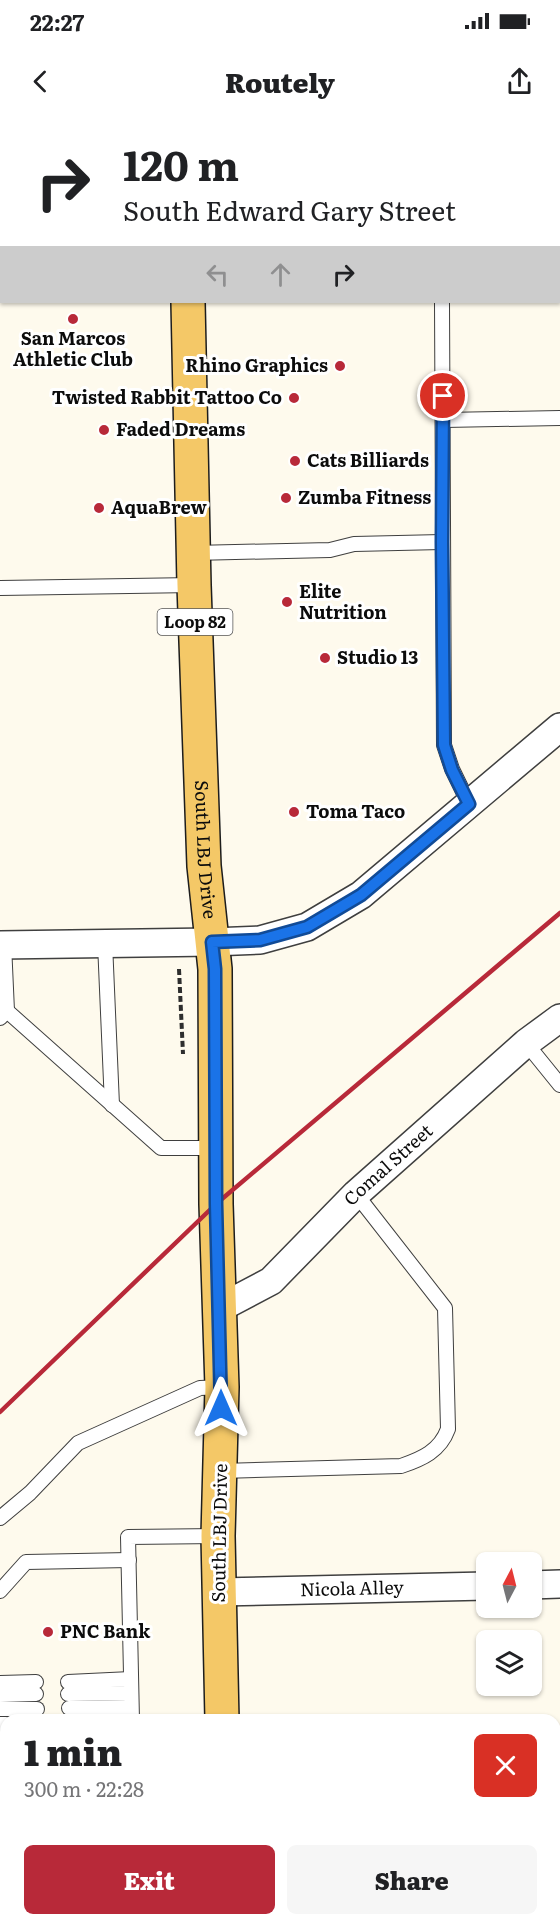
<!DOCTYPE html>
<html lang="en">
<head>
<meta charset="utf-8">
<style>
  body { margin:0; font-family:Literata,serif; background:#f6f6f6; color:#202124; height:100vh; display:flex; flex-direction:column; font-size:22px; white-space:nowrap }
  * { box-sizing:border-box; margin:0 }
  p { font-size:20px; color:#757577 }
  .icon { flex:none; width:33px; height:33px; fill:none; stroke:currentColor; stroke-width:2; stroke-linecap:round; stroke-linejoin:round }
  .map { position:relative; flex:1; overflow:hidden }
  .drawer { position:absolute; left:0px; top:1594px; width:561px; height:212px; display:flex; flex-direction:column; background:#fff; border-radius:18px 18px 0 0; box-shadow:0 2px 4px #0004 }
  .drawer>* { flex:none }
  .guide { position:absolute; left:0px; top:0px; width:561px; height:183px; box-shadow:0 2px 4px #0004; background:#fff; color:#202124; overflow:hidden }
  .needle { width:39px; rotate:7deg }
  .buttons { position:absolute; left:476px; top:1432px; display:grid; gap:12px }
  .buttons a { display:grid; place-items:center; width:66px; height:66px; border-radius:9px; background:#fff; box-shadow:0 2px 4px #0004; font-size:30px }
  .pin { position:absolute; display:grid; place-items:center; width:51px; height:51px; color:#fff; margin:-26px; border:3px solid #fff; border-radius:50%; box-shadow:0 2px 6px #0007 }
  .me { position:absolute; width:66px; margin:-33px; rotate:0deg; stroke-linejoin:round; filter:drop-shadow(0 0 4px #0008) }
  .turn { display:flex; align-items:center; gap:21px; height:126px; padding:0 24px; font-size:27px }
  .turn .icon { width:78px; height:78px; stroke-width:2.5 }
  .turn b { display:block; font-size:42px; line-height:51px }
  .lanes { display:flex; align-items:center; height:57px; padding:0 24px; background:#0003; justify-content:center; gap:30px; direction:ltr }
  .lanes .off { opacity:.35 }
  .round { display:grid; place-items:center; flex:none; width:63px; height:63px; border-radius:9px; background:#f6f6f6 }
  .head { display:flex; align-items:center; justify-content:space-between; height:102px; padding:0 24px }
  h1 { font-size:36px; font-weight:800; line-height:45px }
  .button { display:flex; gap:12px; margin-top:auto; padding:12px 24px }
  .button a { flex:1; height:69px; border-radius:9px; background:#b82939; color:#fff; font-size:24px; font-weight:800; line-height:69px; text-align:center }
  .button a+a { background:#f6f6f6; color:#202124 }
  .status { display:flex; justify-content:space-between; align-items:center; height:42px; padding:0 30px; background:#fff; direction:ltr }
  .status svg { height:16px; fill:currentColor }
  header { display:flex; justify-content:space-between; align-items:center; height:78px; padding:0 24px; background:#fff; font-size:27px; font-weight:800 }
  .map>svg:first-child { display:block }
  .lines { fill:none; stroke-linecap:round; stroke-linejoin:round }
  .river { stroke:#b3e0f4; stroke-width:48 }
  .lane-casing { stroke:#3f3f3f; stroke-width:16 }
  .street-casing { stroke:#3f3f3f; stroke-width:30 }
  .primary-casing { stroke:#1d1d1d; stroke-width:36 }
  .path { stroke:#2e2e2e; stroke-width:4; stroke-dasharray:6 3; stroke-linecap:butt }
  .lane { stroke:#fff; stroke-width:14 }
  .street { stroke:#fff; stroke-width:27 }
  .primary { stroke:#f4c867; stroke-width:33 }
  .rail { stroke:#b82939; stroke-width:4.5 }
  .route-casing { stroke:#114b97; stroke-width:15 }
  .route { stroke:#1a73e8; stroke-width:10 }
  .poi-dot { fill:#b82939; stroke:#fff; stroke-width:2 }
  .labels { text-anchor:middle; stroke-width:6; stroke-linejoin:round; paint-order:stroke }
  .shield { fill:#fff; stroke:#555; stroke-width:1.5 }
  .shield-label { font-size:16px; font-weight:bold; fill:#0c0c0c }
  .poi-label { font-size:18px; font-weight:bold; fill:#0c0c0c; stroke:#fff; text-anchor:start }
  .street-label { font-size:18px; fill:#0c0c0c; stroke:#fff }
</style>
</head>
<body>
<div class="status"><b>22:27</b><svg viewBox="0 0 49 12"><path d="M0 12V9h3v3zM5 12V6h3v6zM10 12V3h3v9zM15 12V0h3v12zM26 1h20v11H26zM47 4h2v5h-2z"/></svg></div>
<header><svg class="icon" aria-label="back" viewBox="0 0 24 24"><path d="M15 5l-7 7 7 7"/></svg>Routely<svg class="icon" aria-label="share" viewBox="0 0 24 24"><path d="M12 15V3M7 8l5-5 5 5M5 13v7h14v-7"/></svg></header>
<div class="map">
<svg width="560" height="1805" viewBox="0 0 560 1805">
  <rect width="100%" height="100%" fill="#fefaed"/>
  <g class="lines">
    <g class="river">
      <polyline points="0,1785 6,1785"/>
      <polyline points="162,1800 184,1802"/>
      <polyline points="246,1803 265,1805"/>
    </g>
    <g class="lane-casing">
      <g id="lane">
        <polyline points="440,0 440,2"/>
        <polyline points="483,0 483,2"/>
        <polyline points="442,182 444,625 452,649 469,684"/>
        <polyline points="444,300 560,298"/>
        <polyline points="193,433 330,430 354,424 442,422"/>
        <polyline points="0,468 194,465"/>
        <polyline points="105,823 112,985"/>
        <polyline points="4,824 7,891"/>
        <polyline points="0,898 7,891 161,1028 215,1028"/>
        <polyline points="526,923 560,965"/>
        <path d="M221,1351l180,-5c21,-7 39,-15 47,-37l-3,-121 -89,-114"/>
        <polyline points="0,1398 30,1373 78,1323 200,1268 222,1267"/>
        <polyline points="0,1471 26,1442 129,1440"/>
        <polyline points="68,1562 131,1559"/>
        <polyline points="0,1563 36,1562"/>
        <polyline points="68,1574 131,1573"/>
        <polyline points="0,1575 36,1574"/>
        <polyline points="69,1588 131,1587"/>
        <polyline points="0,1589 37,1589"/>
        <polyline points="132,1600 128,1417 218,1416"/>
        <polyline points="0,1604 6,1604"/>
        <polyline points="0,1618 6,1618"/>
        <polyline points="0,1630 6,1629"/>
        <polyline points="0,1647 6,1647"/>
      </g>
    </g>
    <g class="street-casing">
      <g id="street">
        <polyline points="0,825 212,822 260,820 307,807 361,775 560,607"/>
        <path id="s1" d="M218,1189l53,-28 85,-87 170,-151 34,-25"/>
        <polyline points="531,1465 560,1464"/>
        <path id="s2" d="M218,1472l268,-6"/>
      </g>
    </g>
    <g class="primary-casing">
      <g id="primary">
        <polyline points="184,0 184,2"/>
        <path id="s3" d="M188,182l6,283 10,281 11,103 1,235 6,183 -4,149 4,184"/>
        <polyline points="227,1800 228,1805"/>
      </g>
    </g>
    <polyline class="path" points="179,849 183,934"/>
    <use href="#lane" class="lane"/>
    <use href="#street" class="street"/>
    <use href="#primary" class="primary"/>
    <polyline class="rail" points="0,1292 216,1084 560,793"/>
  </g>
  <g class="lines">
    <g class="route-casing">
      <polyline id="route" points="221,1288 216,1084 215,849 212,822 260,820 307,807 361,775 469,684 452,650 444,625 442,422 443,276"/>
    </g>
    <use href="#route" class="route"/>
  </g>
  <g class="poi-dot">
    <circle cx="73" cy="199" r="6"/>
    <circle cx="340" cy="246" r="6"/>
    <circle cx="294" cy="278" r="6"/>
    <circle cx="104" cy="310" r="6"/>
    <circle cx="295" cy="341" r="6"/>
    <circle cx="286" cy="378" r="6"/>
    <circle cx="99" cy="388" r="6"/>
    <circle cx="287" cy="482" r="6"/>
    <circle cx="325" cy="538" r="6"/>
    <circle cx="294" cy="692" r="6"/>
    <circle cx="48" cy="1512" r="6"/>
  </g>
  <g class="labels">
    <rect class="shield" x="157.5" y="489" width="75" height="26" rx="4.5"/>
    <g class="shield-label">
      <text x="195" y="508">Loop 82</text>
    </g>
    <g class="poi-label">
      <text x="73" y="225" text-anchor="middle">San Marcos<tspan x="73" dy="21">Athletic Club</tspan></text>
      <text x="328" y="252" text-anchor="end">Rhino Graphics</text>
      <text x="282" y="284" text-anchor="end">Twisted Rabbit Tattoo Co</text>
      <text x="116" y="316">Faded Dreams</text>
      <text x="307" y="347">Cats Billiards</text>
      <text x="298" y="384">Zumba Fitness</text>
      <text x="111" y="394">AquaBrew</text>
      <text x="299" y="478">Elite<tspan x="299" dy="21">Nutrition</tspan></text>
      <text x="337" y="544">Studio 13</text>
      <text x="306" y="698">Toma Taco</text>
      <text x="60" y="1518">PNC Bank</text>
    </g>
    <g class="street-label">
      <text dy="6" stroke="none"><textPath href="#s3" startOffset="548">South LBJ Drive</textPath></text>
      <text dy="6" stroke="none"><textPath href="#s1" startOffset="225">Comal Street</textPath></text>
      <text transform="translate(220 1413) rotate(-89)" y="6">South LBJ Drive</text>
      <text dy="6" stroke="none"><textPath href="#s2" startOffset="134">Nicola Alley</textPath></text>
    </g>
  </g>
</svg>
<div class="buttons">
<a><svg class="needle" viewBox="-14 -14 28 28"><path d="M0-13l5 13h-10z" fill="#e53935"/><path d="M0 13l5-13h-10z" fill="#757577"/></svg></a>
<a><svg class="icon" aria-label="layers" viewBox="0 0 24 24"><path d="M12 4l9 5-9 5-9-5zM3 14l9 5 9-5"/></svg></a>
</div>
<div class="pin" style="left:443px;top:276px;background:#d93025"><svg class="icon" aria-label="arrive" viewBox="0 0 24 24"><path d="M6 21V4h12l-3 4 3 4H6"/></svg></div>
<svg class="me" style="left:221px;top:1288px" viewBox="-20 -20 40 40"><path d="M0-17L14 15 0 8-14 15z" fill="#1a73e8" stroke="#fff" stroke-width="4"/></svg>
<div class="guide">
<div class="turn"><svg class="icon" aria-label="right" viewBox="0 0 24 24"><path d="M7 20v-9h11M14 6l5 5-5 5"/></svg><div><b>120 m</b>South Edward Gary Street</div></div>
<div class="lanes"><svg class="icon off" aria-label="left" viewBox="0 0 24 24"><path d="M17 20v-9H6M10 6l-5 5 5 5"/></svg><svg class="icon off" aria-label="ahead" viewBox="0 0 24 24"><path d="M12 20V5M6 11l6-6 6 6"/></svg><svg class="icon" aria-label="right" viewBox="0 0 24 24"><path d="M7 20v-9h11M14 6l5 5-5 5"/></svg></div>
</div>
<section class="drawer">
<div class="head"><div><h1>1 min</h1><p>300 m · 22:28</p></div><a class="round" style="background:#d93025;color:#fff"><svg class="icon" aria-label="close" viewBox="0 0 24 24"><path d="M6 6l12 12M18 6L6 18"/></svg></a></div>
<div class="button"><a>Exit</a><a>Share</a></div>
</section>
</div>
</body>
</html>
